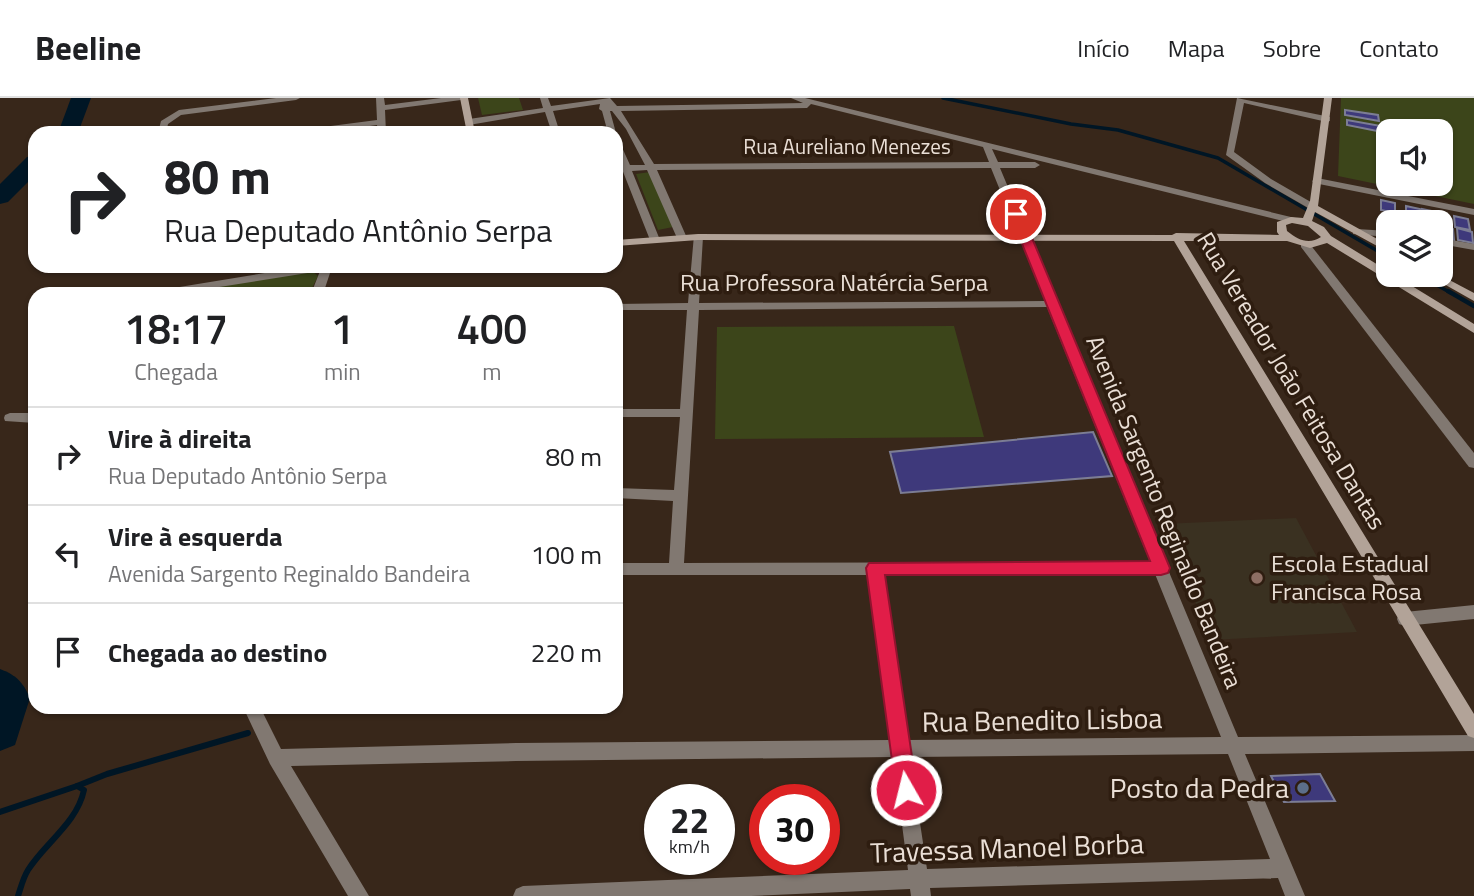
<!DOCTYPE html>
<html lang="pt">
<head>
<meta charset="utf-8">
<style>
  body { margin:0; font-family:"Titillium Web",sans-serif; background:#f6f6f6; color:#202124; height:100vh; display:flex; flex-direction:column; font-size:26px; white-space:nowrap }
  * { box-sizing:border-box; margin:0 }
  p { font-size:23px; color:#757577 }
  .icon { flex:none; width:38px; height:38px; fill:none; stroke:currentColor; stroke-width:2; stroke-linecap:round; stroke-linejoin:round }
  .map { position:relative; flex:1; overflow:hidden }
  .sheet { position:absolute; left:28px; top:189px; width:595px; height:427px; display:flex; flex-direction:column; background:#fff; border-radius:21px; box-shadow:0 2px 5px #0004 }
  .sheet>* { flex:none }
  .guide { position:absolute; left:28px; top:28px; width:595px; height:147px; border-radius:21px; box-shadow:0 2px 5px #0004; background:#fff; color:#202124; overflow:hidden }
  .fabs { position:absolute; left:1376px; top:21px; display:grid; gap:14px }
  .fabs a { display:grid; place-items:center; width:77px; height:77px; border-radius:14px; background:#fff; box-shadow:0 2px 5px #0004; font-size:35px }
  .speed { position:absolute; left:644px; top:686px; display:flex; gap:14px; font-size:35px; font-weight:700; text-align:center }
  .speed>* { display:grid; place-content:center; width:91px; height:91px; border-radius:50%; background:#fff; box-shadow:0 2px 5px #0004; line-height:1 }
  .speed small { font-size:18px; font-weight:400 }
  .speed .limit { border:10px solid #d22; background:#fff; color:#111 }
  .pin { position:absolute; display:grid; place-items:center; width:60px; height:60px; color:#fff; margin:-30px; border:4px solid #fff; border-radius:50%; box-shadow:0 2px 7px #0007 }
  .me { position:absolute; width:77px; margin:-38px; rotate:352deg; stroke-linejoin:round; filter:drop-shadow(0 0 5px #0008) }
  .turn { display:flex; align-items:center; gap:24px; height:147px; padding:0 21px; font-size:32px }
  .turn .icon { width:91px; height:91px; stroke-width:2.5 }
  .turn b { display:block; font-size:49px; line-height:60px }
  .eta { display:flex; justify-content:space-evenly; align-items:center; height:119px; text-align:center }
  .eta b { font-size:42px; font-weight:600; line-height:49px }
  ul { padding:0; list-style:none }
  li { display:flex; align-items:center; gap:21px; height:98px; padding:0 21px; border-top:2px solid #e0e0e0 }
  li div { flex:1 }
  li b { display:block; font-size:26px }
  li em { font-style:normal }
  header { display:flex; align-items:center; gap:42px; box-sizing:border-box; height:98px; padding:0 35px; background:#fff; border-bottom:2px solid #e0e0e0 }
  header strong { font-size:33px }
  nav { display:flex; gap:38px; margin-inline-start:auto; font-size:24px }
  .map>svg:first-child { display:block }
  .education { fill:#3a3121 }
  .green { fill:#3c451a; fill-rule:evenodd }
  .lines { fill:none; stroke-linecap:round; stroke-linejoin:round }
  .stream-far2 { stroke:#001625; stroke-width:3.5 }
  .stream-far1 { stroke:#001625; stroke-width:4.5 }
  .stream { stroke:#001625; stroke-width:6 }
  .river { fill:#001625; fill-rule:evenodd }
  .building { fill:#3e397b; stroke:#7c7d94; stroke-width:2 }
  .street { fill:#817871; fill-rule:evenodd }
  .secondary { fill:#b2a398; fill-rule:evenodd }
  .route { fill:#e11d48; stroke:#92132f; stroke-width:2 }
  .education-dot { fill:#8d6e63; stroke:#2e1d10; stroke-width:2.5 }
  .service-dot { fill:#5c6f8a; stroke:#2e1d10; stroke-width:2.5 }
  .labels { text-anchor:middle; stroke-width:7; stroke-linejoin:round; paint-order:stroke }
  .far-street-label { font-size:21px; fill:#eadfd6; stroke:#2e1d10 }
  .street-label { font-size:24px; fill:#eadfd6; stroke:#2e1d10 }
  .poi-label { font-size:24px; fill:#eadfd6; stroke:#2e1d10; text-anchor:start }
  .near-street-label { font-size:28px; fill:#eadfd6; stroke:#2e1d10 }
  .near-poi-label { font-size:28px; fill:#eadfd6; stroke:#2e1d10; text-anchor:end }
</style>
</head>
<body>
<header>
<strong>Beeline</strong>
<nav><a>Início</a><a>Mapa</a><a>Sobre</a><a>Contato</a></nav>
</header>
<div class="map">
<svg width="1474" height="798" viewBox="0 0 1474 798">
  <rect width="100%" height="100%" fill="#38271a"/>
  <polygon class="education" points="1296,420 1357,534 1211,542 1163,426"/>
  <g class="green">
    <polygon points="478,0 519,0 523,12 482,17"/>
    <path d="M1341,0h133v106l-136,-28zM1388,33h52v53h-52z"/>
    <polygon points="650,74 673,129 658,132 636,76"/>
    <polygon points="311,172 318,178 309,196 161,196"/>
    <polygon points="954,228 984,339 715,341 717,229"/>
  </g>
  <g class="lines">
    <g class="stream-far2">
      <polyline points="943,0 1071,26 1118,32 1218,60 1388,159"/>
      <polyline points="1419,177 1451,195"/>
    </g>
    <polyline class="stream-far1" points="1448,193 1474,208"/>
    <g class="stream">
      <polyline points="77,688 107,676 248,635"/>
      <path d="M0,714l77,-26 7,4c-7,33 -39,53 -56,80 -5,8 -7,17 -10,26"/>
    </g>
    <g class="river">
      <polygon points="71,0 91,0 78,35 58,35"/>
      <polygon points="35,57 35,77 8,104 0,106 0,86 27,59"/>
      <path d="M0,571c16,6 23,13 30,29l-15,47 -15,6z"/>
    </g>
  </g>
  <g class="building">
    <polygon points="1345,12 1378,17 1379,23 1345,17"/>
    <polygon points="1347,22 1381,28 1382,34 1347,27"/>
    <polygon points="1381,102 1395,105 1395,115 1381,112"/>
    <polygon points="1406,108 1420,111 1421,121 1406,118"/>
    <polygon points="1422,111 1437,114 1437,124 1423,121"/>
    <polygon points="1454,118 1468,121 1470,132 1455,129"/>
    <polygon points="1440,128 1453,131 1454,142 1440,139"/>
    <polygon points="1457,130 1472,134 1473,145 1458,142"/>
    <polygon points="1093,334 1112,378 901,395 890,354"/>
    <polygon points="1320,676 1335,703 1284,704 1271,678"/>
  </g>
  <g class="lines">
    <g class="street">
      <polygon points="276,0 300,0 296,2 181,17 168,26 166,35 158,35 161,23 179,12"/>
      <polygon points="376,0 384,0 385,7 441,0 465,0 461,2 385,12 386,35 378,35 377,27 319,35 296,35 300,32 377,22"/>
      <path d="M540,0h8l3,8 59,-8 7,8 186,-3 -12,-5h14l490,120v4l-4,1 -299,-74 6,13h37l5,3 -5,3h-35l238,569 236,-2v16l-229,3 60,142h-20l-7,-18 -348,10 1,8h-20l-1,-7 -159,7h-238l3,-7 7,-3 385,-16 -15,-113 -377,4 -225,5 78,130h-21l-78,-132 -27,-57h17l21,42 235,-6 374,-3 -22,-165h-252v-12h53l4,-62 -57,-3v-10l58,2 6,-73h-64v-8h64l7,-99h-71v-6l72,-1 6,-68h8l1,2 -4,66 346,-2 -54,-133 -334,2 30,68 -5,3 -5,-3 -30,-68 -15,1 28,69 -5,3 -5,-3 -34,-86v-14l4,3 10,22h15l-19,-36 -14,-18h-2l6,22v1l-8,-1 -6,-22 -3,-2 1,-5 -47,7 7,22h-8l-7,-21 -76,13 -4,-3 4,-3 74,-11zM811,6l172,43 6,15 -335,2 -33,-53 186,-3zM1047,209l103,255 -466,1 15,-253zM1155,476l66,163 -313,3 -25,-165zM1228,656l42,105 -343,10 -17,-112z"/>
      <polygon points="1237,0 1330,19 1330,23 1327,24 1244,5 1234,54 1271,81 1316,107 1316,111 1310,111 1265,85 1226,57"/>
      <polygon points="1317,80 1474,111 1474,117 1314,85 1312,83"/>
      <polygon points="1357,131 1388,133 1388,139 1353,136 1353,132"/>
      <polygon points="1440,140 1474,146 1474,152 1440,146"/>
      <polygon points="1305,144 1309,145 1474,355 1474,370 1469,369 1301,149 1301,145"/>
      <polygon points="307,168 342,168 331,172 323,196 311,196 320,173 175,196 149,196 155,193"/>
      <polygon points="10,315 35,315 35,325 5,323 4,320 5,317"/>
      <polygon points="1474,507 1474,521 1405,528 1399,526 1397,521 1399,516 1405,514"/>
    </g>
    <g class="secondary">
      <polygon points="460,0 468,0 475,35 467,35"/>
      <path d="M1324,0h8l-14,108 70,39v7l-73,-40 -3,9 12,6 7,9 57,35v4h6l80,49v9l-147,-90 -17,5 -23,-7h-103l290,473v24l-6,-2 -294,-495 -476,-1 -82,6v-6l82,-6 474,1 4,-2 103,2 -2,-3v-10l14,-5 12,1 7,-17zM1292,125l16,3 13,11c-12,8 -23,3 -34,-6l-1,-6z"/>
      <polygon points="1428,177 1440,177 1474,195 1474,203"/>
    </g>
  </g>
  <polygon class="route" points="1016,113 1022,116 1170,470 1168,475 1161,477 885,477 917,692 914,699 906,702 899,699 896,692 866,470 869,465 1150,463 1010,116"/>
  <circle class="education-dot" cx="1257" cy="480" r="7"/>
  <circle class="service-dot" cx="1303" cy="690" r="7"/>
  <g class="labels">
    <g class="far-street-label">
      <text x="847" y="56">Rua Aureliano Menezes</text>
    </g>
    <g class="street-label">
      <text x="834" y="193">Rua Professora Natércia Serpa</text>
      <text transform="translate(1291 283) rotate(59)" y="8">Rua Vereador João Feitosa Dantas</text>
      <text transform="translate(1164 414) rotate(68)" y="8">Avenida Sargento Reginaldo Bandeira</text>
    </g>
    <g class="poi-label">
      <text x="1271" y="474">Escola Estadual<tspan x="1271" dy="28">Francisca Rosa</tspan></text>
    </g>
    <g class="near-street-label">
      <text transform="translate(1042 622) rotate(-1)" y="10">Rua Benedito Lisboa</text>
      <text transform="translate(1007 750) rotate(-2)" y="10">Travessa Manoel Borba</text>
    </g>
    <g class="near-poi-label">
      <text x="1289" y="700">Posto da Pedra</text>
    </g>
  </g>
</svg>
<div class="fabs">
<a><svg class="icon" aria-label="sound" viewBox="0 0 24 24"><path d="M4 9h4l5-4v14l-5-4H4zM17 9q2 3 0 6"/></svg></a>
<a><svg class="icon" aria-label="layers" viewBox="0 0 24 24"><path d="M12 4l9 5-9 5-9-5zM3 14l9 5 9-5"/></svg></a>
</div>
<div class="speed"><div>22<small>km/h</small></div><div class="limit">30</div></div>
<div class="pin" style="left:1016px;top:116px;background:#d93025"><svg class="icon" aria-label="arrive" viewBox="0 0 24 24"><path d="M6 21V4h12l-3 4 3 4H6"/></svg></div>
<svg class="me" style="left:906px;top:692px" viewBox="-20 -20 40 40"><circle r="17" fill="#e11d48" stroke="#fff" stroke-width="3"/><path d="M0-11L8 9 0 5-8 9z" fill="#fff"/></svg>
<div class="guide">
<div class="turn"><svg class="icon" aria-label="right" viewBox="0 0 24 24"><path d="M7 20v-9h11M14 6l5 5-5 5"/></svg><div><b>80 m</b>Rua Deputado Antônio Serpa</div></div>
</div>
<section class="sheet">
<div class="eta">
<div><b>18:17</b><p>Chegada</p></div>
<div><b>1</b><p>min</p></div>
<div><b>400</b><p>m</p></div>
</div>
<ul>
<li><svg class="icon" aria-label="right" viewBox="0 0 24 24"><path d="M7 20v-9h11M14 6l5 5-5 5"/></svg><div><b>Vire à direita</b><p>Rua Deputado Antônio Serpa</p></div><em>80 m</em></li>
<li><svg class="icon" aria-label="left" viewBox="0 0 24 24"><path d="M17 20v-9H6M10 6l-5 5 5 5"/></svg><div><b>Vire à esquerda</b><p>Avenida Sargento Reginaldo Bandeira</p></div><em>100 m</em></li>
<li><svg class="icon" aria-label="arrive" viewBox="0 0 24 24"><path d="M6 21V4h12l-3 4 3 4H6"/></svg><div><b>Chegada ao destino</b></div><em>220 m</em></li>
</ul>
</section>
</div>
</body>
</html>
